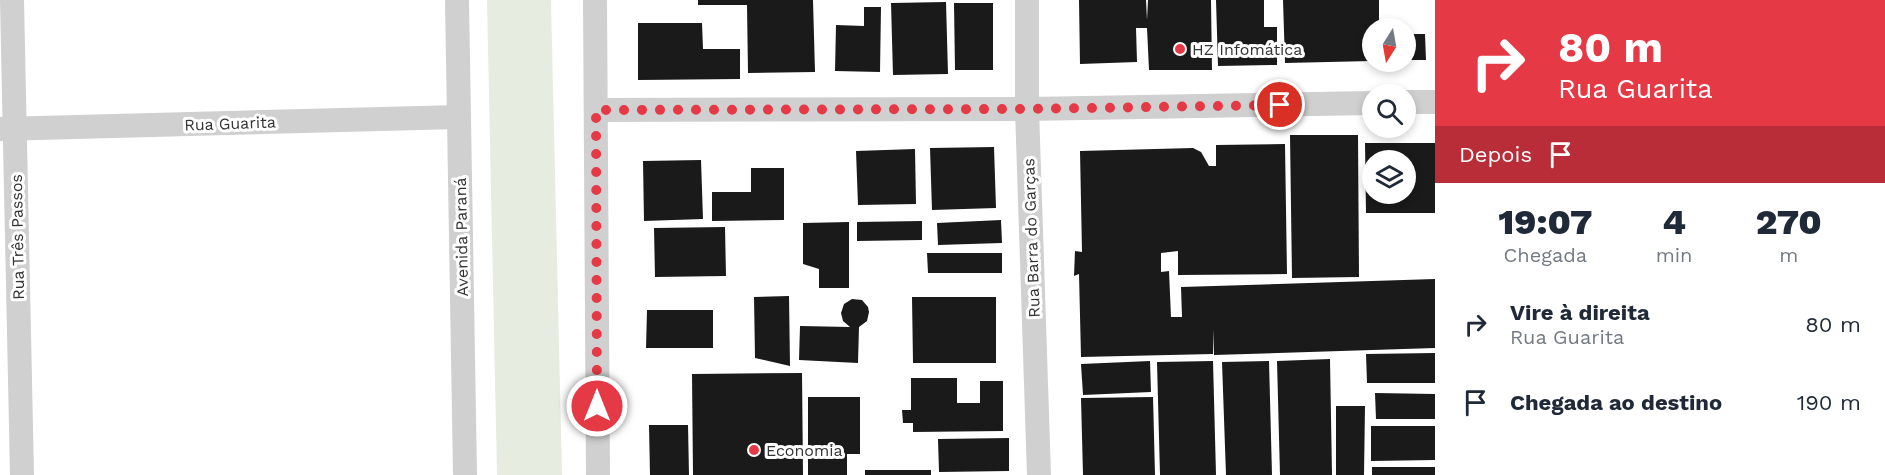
<!DOCTYPE html>
<html lang="pt">
<head>
<meta charset="utf-8">
<style>
  body { margin:0; font-family:"Work Sans",sans-serif; background:#f2f2f3; color:#1f2937; height:100vh; display:flex; flex-direction:column; font-size:22px; white-space:nowrap }
  * { box-sizing:border-box; margin:0 }
  p { font-size:20px; color:#747a83 }
  .icon { flex:none; width:33px; height:33px; fill:none; stroke:currentColor; stroke-width:2; stroke-linecap:round; stroke-linejoin:round }
  .map { position:relative; flex:1; overflow:hidden }
  .sheet { display:flex; flex-direction:column; background:#fff; width:450px }
  .sheet>* { flex:none }
  .top-card { background:#e63946; color:#fff; overflow:hidden }
  .needle { width:39px; rotate:191deg }
  .controls { position:absolute; left:1362px; top:18px; display:grid; gap:12px }
  .controls a { display:grid; place-items:center; width:54px; height:54px; border-radius:50%; background:#fff; box-shadow:0 3px 9px #0003; font-size:30px }
  .pin { position:absolute; display:grid; place-items:center; width:51px; height:51px; color:#fff; margin:-26px; border:3px solid #fff; border-radius:50%; box-shadow:0 2px 6px #0007 }
  .me { position:absolute; width:66px; margin:-33px; rotate:0deg; stroke-linejoin:round; filter:drop-shadow(0 0 4px #0008) }
  .turn { display:flex; align-items:center; gap:21px; height:126px; padding:0 24px; font-size:27px }
  .turn .icon { width:78px; height:78px; stroke-width:2.5 }
  .turn b { display:block; font-size:42px; line-height:51px }
  .then { display:flex; align-items:center; height:57px; padding:0 24px; background:#0003; gap:12px; font-size:22px }
  .eta { display:flex; justify-content:space-evenly; align-items:center; height:102px; text-align:center }
  .eta b { font-size:36px; font-weight:800; line-height:42px }
  ul { padding:0; list-style:none }
  li { display:flex; align-items:center; gap:18px; height:78px; padding:0 24px }
  li div { flex:1 }
  li b { display:block; font-size:22px }
  li em { font-style:normal }
  main { display:flex; flex:1; min-height:0 }
  .map>svg:first-child { display:block }
  .green { fill:#e6ecdf }
  .building { fill:#1a1a1a; fill-rule:evenodd }
  .lines { fill:none; stroke-linecap:round; stroke-linejoin:round }
  .minor { stroke:#d0d0d0; stroke-width:24 }
  .route { stroke:#e63946; stroke-width:10; stroke-dasharray:0 18 }
  .poi-dot { fill:#e63946; stroke:#fff; stroke-width:2 }
  .labels { text-anchor:middle; stroke-width:6; stroke-linejoin:round; paint-order:stroke }
  .poi-label { font-size:16px; fill:#333; stroke:#fff; text-anchor:start }
  .street-label { font-size:16px; fill:#333; stroke:#fff }
</style>
</head>
<body>
<main>
<div class="map">
<svg width="1435" height="475" viewBox="0 0 1435 475">
  <rect width="100%" height="100%" fill="#fff"/>
  <polygon class="green" points="487,0 551,0 562,475 497,475"/>
  <g class="building">
    <polygon points="698,0 813,0 815,72 748,73 747,5 698,5"/>
    <polygon points="1079,0 1146,0 1147,20 1148,0 1211,0 1212,70 1149,70 1147,28 1136,28 1137,62 1080,64"/>
    <polygon points="1216,0 1264,0 1264,27 1277,27 1277,65 1218,66"/>
    <polygon points="1283,0 1379,0 1379,28 1372,28 1372,61 1285,63"/>
    <polygon points="946,2 948,74 893,75 891,3"/>
    <polygon points="954,3 993,3 993,70 955,70"/>
    <polygon points="864,7 881,7 880,72 835,71 836,25 864,26"/>
    <polygon points="638,23 702,23 703,49 740,49 740,79 638,80"/>
    <polygon points="1406,34 1425,34 1426,60 1406,60"/>
    <polygon points="1290,135 1358,135 1359,277 1292,278"/>
    <path d="M1365,143h70v70h-69zM1372,160h34v34h-34z"/>
    <polygon points="1285,144 1287,274 1178,275 1178,251 1161,253 1161,272 1169,271 1171,317 1182,317 1181,287 1435,279 1435,348 1214,355 1213,329 1213,354 1081,357 1079,274 1074,276 1075,251 1082,252 1080,151 1193,148 1201,152 1209,166 1216,166 1216,145"/>
    <polygon points="994,147 996,208 932,210 930,148"/>
    <polygon points="915,149 916,204 858,205 856,151"/>
    <polygon points="701,160 703,219 644,221 643,161"/>
    <polygon points="751,168 784,168 784,220 712,221 712,192 751,192"/>
    <polygon points="1001,220 1002,243 938,245 937,223"/>
    <polygon points="922,221 922,240 857,241 857,222"/>
    <polygon points="849,222 849,288 819,288 819,269 803,264 803,223"/>
    <polygon points="725,227 726,276 655,277 654,228"/>
    <polygon points="927,253 1002,253 1002,273 928,273"/>
    <polygon points="789,296 790,366 755,358 754,297"/>
    <polygon points="912,297 996,297 996,363 913,363"/>
    <polygon points="852,299 862,300 868,307 869,312 867,321 859,327 858,363 799,360 800,326 850,327 843,321 841,313 844,304"/>
    <polygon points="647,310 713,310 713,348 646,348"/>
    <polygon points="1435,353 1435,383 1367,383 1366,354"/>
    <polygon points="1330,359 1332,475 1280,475 1277,361"/>
    <polygon points="1150,361 1151,392 1083,395 1081,364"/>
    <polygon points="1213,361 1216,475 1160,475 1157,362"/>
    <polygon points="1269,361 1272,475 1226,475 1222,362"/>
    <polygon points="802,373 803,475 693,475 692,374"/>
    <polygon points="911,378 957,378 957,403 980,403 980,381 1003,381 1003,431 913,432 913,423 903,423 902,410 911,410"/>
    <polygon points="1375,393 1435,394 1435,419 1376,419"/>
    <polygon points="808,397 860,397 860,454 847,454 847,475 808,475"/>
    <polygon points="1153,397 1155,475 1083,475 1081,398"/>
    <polygon points="1336,406 1365,406 1364,475 1336,475"/>
    <polygon points="649,425 688,425 689,475 650,475"/>
    <polygon points="1371,426 1435,426 1435,460 1371,461"/>
    <polygon points="1009,438 1009,471 939,472 938,439"/>
    <rect x="1372" y="467" width="63" height="8"/>
    <rect x="865" y="470" width="66" height="5"/>
  </g>
  <g class="lines">
    <g class="minor">
      <polyline points="12,0 22,475"/>
      <polyline points="457,0 465,475"/>
      <polyline points="595,0 598,475"/>
      <polyline points="1027,0 1027,109 1039,475"/>
      <polyline points="1406,102 1435,102"/>
      <polyline points="596,110 1027,109 1372,103"/>
      <polyline points="0,129 459,117"/>
    </g>
  </g>
  <g class="lines">
    <polyline class="route" points="597,406 596,110 1027,109 1280,105"/>
  </g>
  <g class="poi-dot">
    <circle cx="1180" cy="49" r="6"/>
    <circle cx="754" cy="450" r="6"/>
  </g>
  <g class="labels">
    <g class="poi-label">
      <text x="1192" y="55">HZ Infomática</text>
      <text x="766" y="456">Economia</text>
    </g>
    <g class="street-label">
      <text transform="translate(230 123) rotate(-2)" y="6">Rua Guarita</text>
      <text transform="translate(17 237) rotate(-91)" y="6">Rua Três Passos</text>
      <text transform="translate(461 237) rotate(-91)" y="6">Avenida Paraná</text>
      <text transform="translate(1031 238) rotate(-92)" y="6">Rua Barra do Garças</text>
    </g>
  </g>
</svg>
<div class="controls">
<a><svg class="needle" viewBox="-14 -14 28 28"><path d="M0-13l5 13h-10z" fill="#e53935"/><path d="M0 13l5-13h-10z" fill="#747a83"/></svg></a>
<a><svg class="icon" aria-label="search" viewBox="0 0 24 24"><circle cx="10" cy="10" r="6"/><path d="M15 15l6 6"/></svg></a>
<a><svg class="icon" aria-label="layers" viewBox="0 0 24 24"><path d="M12 4l9 5-9 5-9-5zM3 14l9 5 9-5"/></svg></a>
</div>
<div class="pin" style="left:1280px;top:105px;background:#d93025"><svg class="icon" aria-label="arrive" viewBox="0 0 24 24"><path d="M6 21V4h12l-3 4 3 4H6"/></svg></div>
<svg class="me" style="left:597px;top:406px" viewBox="-20 -20 40 40"><circle r="17" fill="#e63946" stroke="#fff" stroke-width="3"/><path d="M0-11L8 9 0 5-8 9z" fill="#fff"/></svg>
</div>
<section class="sheet">
<div class="top-card">
<div class="turn"><svg class="icon" aria-label="right" viewBox="0 0 24 24"><path d="M7 20v-9h11M14 6l5 5-5 5"/></svg><div><b>80 m</b>Rua Guarita</div></div>
<div class="then">Depois<svg class="icon" aria-label="arrive" viewBox="0 0 24 24"><path d="M6 21V4h12l-3 4 3 4H6"/></svg></div>
</div>
<div class="eta">
<div><b>19:07</b><p>Chegada</p></div>
<div><b>4</b><p>min</p></div>
<div><b>270</b><p>m</p></div>
</div>
<ul>
<li><svg class="icon" aria-label="right" viewBox="0 0 24 24"><path d="M7 20v-9h11M14 6l5 5-5 5"/></svg><div><b>Vire à direita</b><p>Rua Guarita</p></div><em>80 m</em></li>
<li><svg class="icon" aria-label="arrive" viewBox="0 0 24 24"><path d="M6 21V4h12l-3 4 3 4H6"/></svg><div><b>Chegada ao destino</b></div><em>190 m</em></li>
</ul>
</section>
</main>
</body>
</html>
